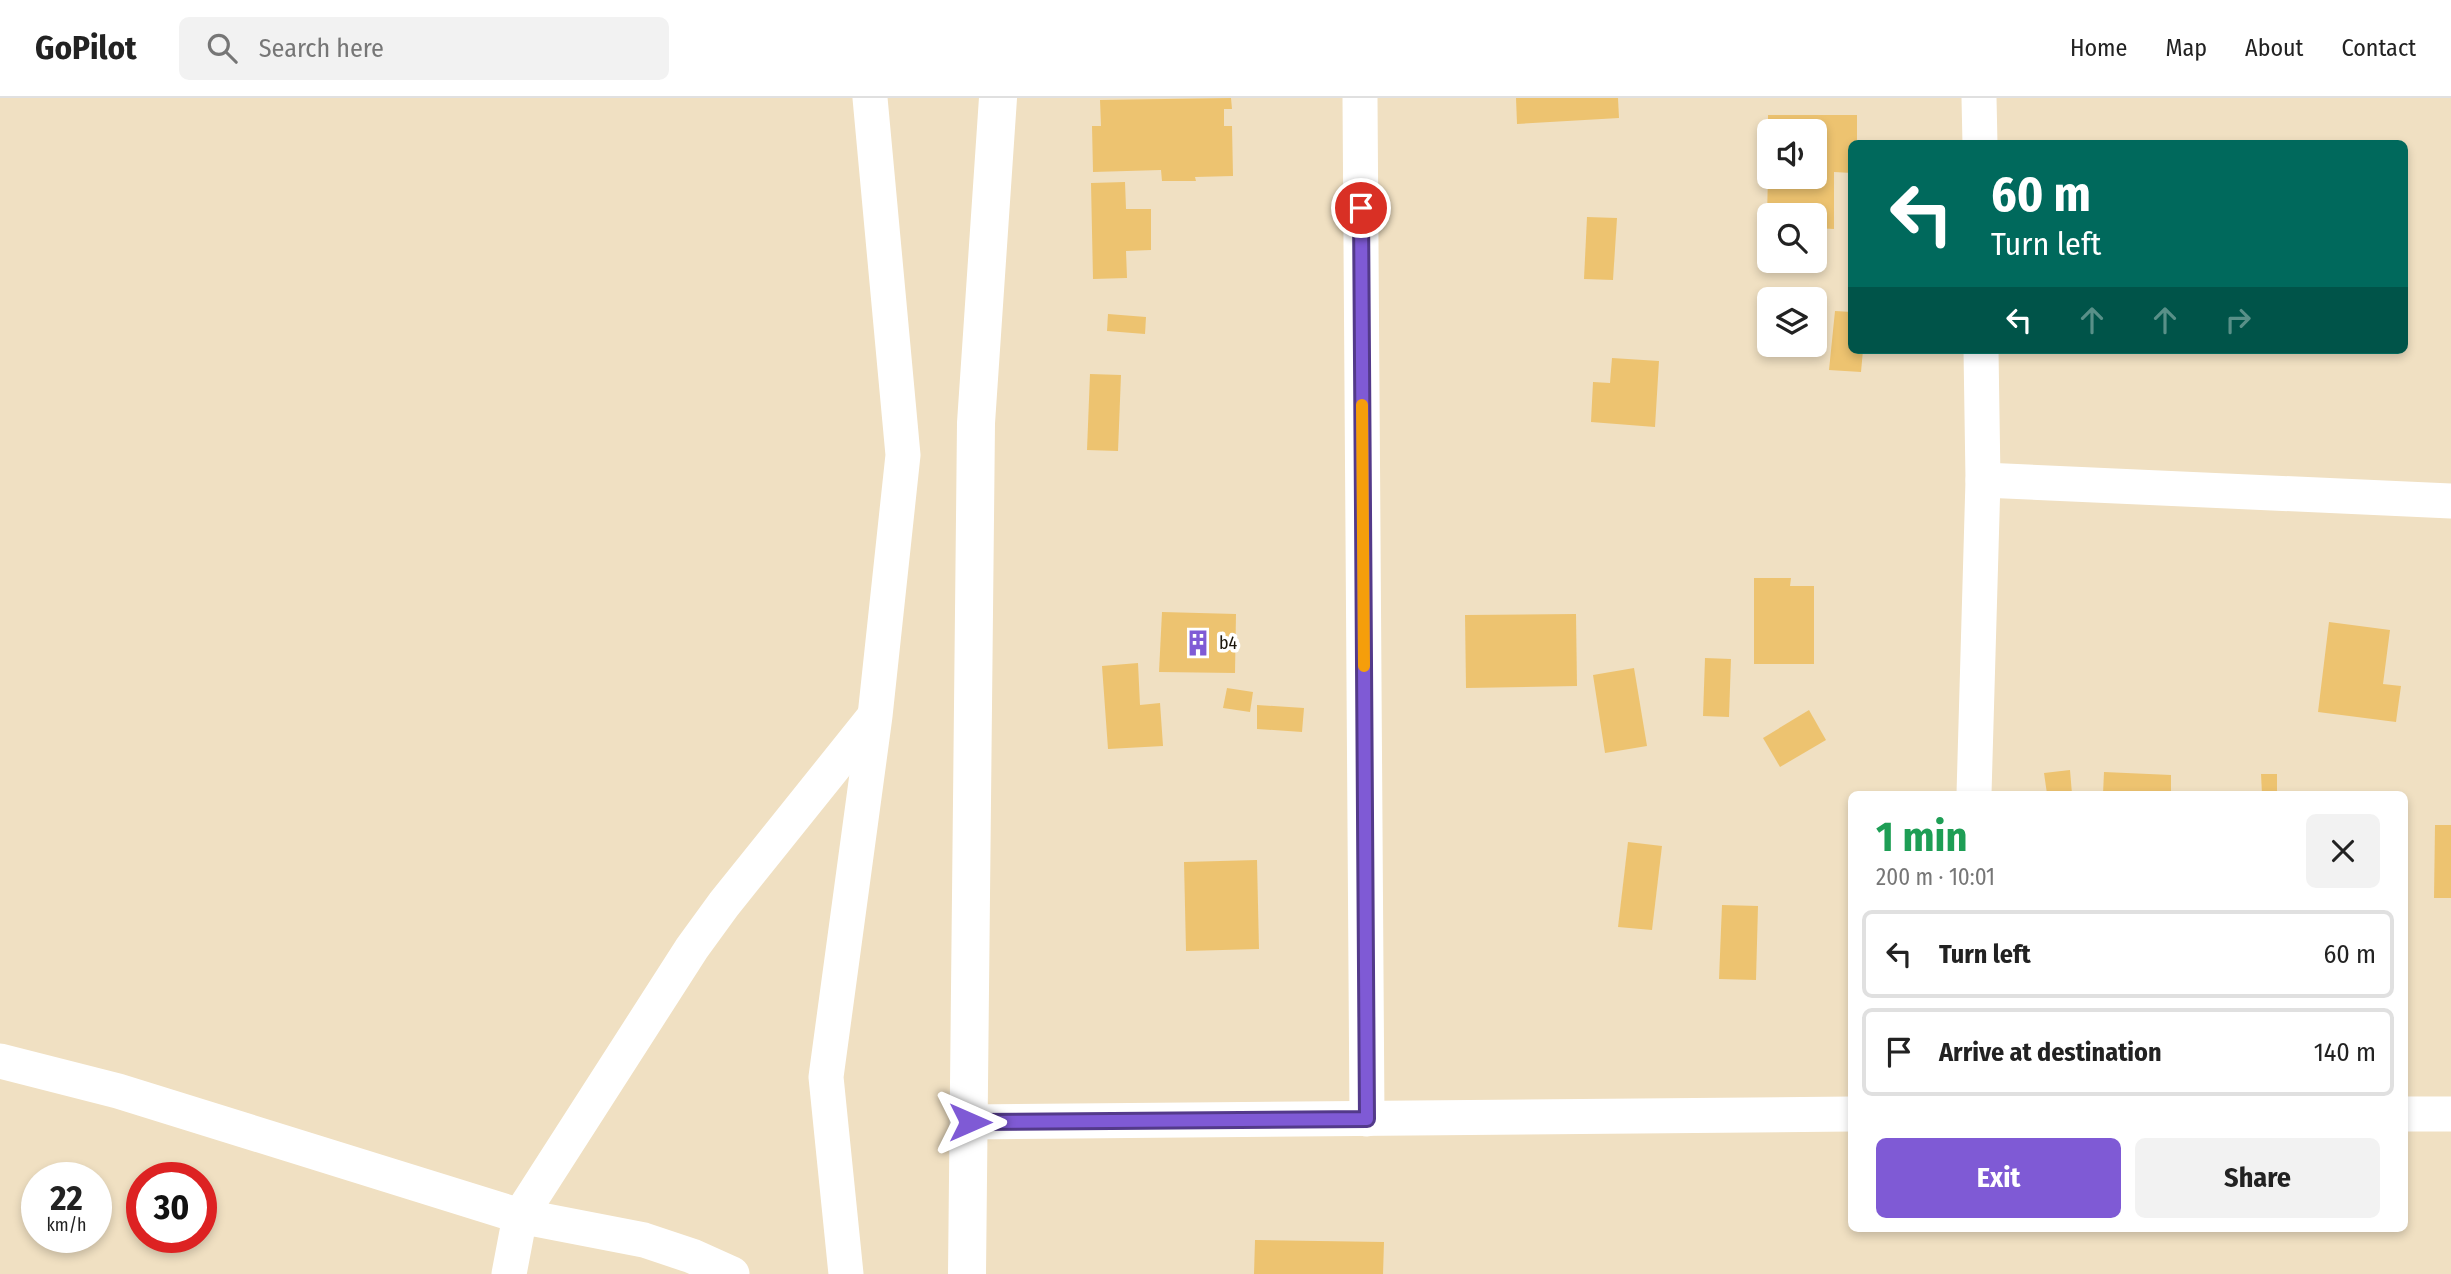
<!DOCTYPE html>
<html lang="en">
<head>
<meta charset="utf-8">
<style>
  body { margin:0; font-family:"Fira Sans Condensed",sans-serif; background:#f2f2f2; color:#222; height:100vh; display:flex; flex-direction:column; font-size:26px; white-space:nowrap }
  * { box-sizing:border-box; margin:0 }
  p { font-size:23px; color:#767676 }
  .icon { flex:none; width:38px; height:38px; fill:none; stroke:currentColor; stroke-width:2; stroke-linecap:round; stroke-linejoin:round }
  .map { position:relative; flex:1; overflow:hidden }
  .drawer { position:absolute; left:1848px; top:693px; width:560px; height:441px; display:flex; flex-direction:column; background:#fff; border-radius:10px; box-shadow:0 4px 10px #0003 }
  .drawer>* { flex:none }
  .top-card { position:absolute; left:1848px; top:42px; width:560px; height:214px; border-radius:10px; box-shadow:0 4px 10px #0003; background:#00695c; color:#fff; overflow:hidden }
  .fabs { position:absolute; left:1757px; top:21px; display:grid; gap:14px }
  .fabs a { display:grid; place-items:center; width:70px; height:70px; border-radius:10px; background:#fff; box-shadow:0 4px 10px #0003; font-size:35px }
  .speed { position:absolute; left:21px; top:1064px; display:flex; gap:14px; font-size:35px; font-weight:700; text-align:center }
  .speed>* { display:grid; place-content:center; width:91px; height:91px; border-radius:50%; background:#fff; box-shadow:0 4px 10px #0003; line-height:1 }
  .speed small { font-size:18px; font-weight:400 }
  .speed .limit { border:10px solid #d22; background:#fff; color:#111 }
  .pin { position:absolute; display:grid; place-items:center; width:60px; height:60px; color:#fff; margin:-30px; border:4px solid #fff; border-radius:50%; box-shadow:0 2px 7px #0007 }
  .me { position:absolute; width:77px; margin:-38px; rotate:90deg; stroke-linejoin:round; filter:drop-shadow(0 0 5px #0008) }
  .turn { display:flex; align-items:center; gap:24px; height:147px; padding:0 28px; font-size:32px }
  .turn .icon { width:91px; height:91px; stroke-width:2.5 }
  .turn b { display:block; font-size:49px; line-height:60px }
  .lanes { display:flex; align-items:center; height:66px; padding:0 28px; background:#0003; justify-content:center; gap:35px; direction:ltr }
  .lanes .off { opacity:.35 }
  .round { display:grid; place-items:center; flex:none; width:74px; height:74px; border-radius:10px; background:#f2f2f2 }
  .head { display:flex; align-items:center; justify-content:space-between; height:119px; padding:0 28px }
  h1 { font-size:42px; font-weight:700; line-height:52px; color:#1e9e55 }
  .button { display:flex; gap:14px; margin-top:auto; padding:14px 28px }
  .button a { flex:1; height:80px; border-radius:10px; background:#7f5ad5; color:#fff; font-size:28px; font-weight:700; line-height:80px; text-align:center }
  .button a+a { background:#f2f2f2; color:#222 }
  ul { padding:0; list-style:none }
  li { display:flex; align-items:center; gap:21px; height:88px; margin:0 14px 10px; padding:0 14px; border:4px solid #e0e0e0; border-radius:10px }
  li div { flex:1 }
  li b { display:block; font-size:26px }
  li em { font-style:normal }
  header { display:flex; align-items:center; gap:42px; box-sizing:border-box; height:98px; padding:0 35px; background:#fff; border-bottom:2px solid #e0e0e0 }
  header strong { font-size:33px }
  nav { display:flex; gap:38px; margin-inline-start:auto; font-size:24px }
  .search { width:490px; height:63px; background:#f2f2f2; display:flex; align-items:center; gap:18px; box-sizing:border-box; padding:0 24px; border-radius:10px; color:#767676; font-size:26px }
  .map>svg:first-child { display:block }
  .building { fill:#edc370 }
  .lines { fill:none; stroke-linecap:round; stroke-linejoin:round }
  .minor { stroke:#fff; stroke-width:35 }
  .tertiary { stroke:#fff; stroke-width:38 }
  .route-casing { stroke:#533a8a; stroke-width:18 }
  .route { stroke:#7f5ad5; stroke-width:12 }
  .slow { stroke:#f59e0b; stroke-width:12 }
  .labels { text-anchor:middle; stroke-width:7; stroke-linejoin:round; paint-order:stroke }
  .poi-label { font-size:18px; fill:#1d170c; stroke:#fff; text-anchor:start }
</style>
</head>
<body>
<header>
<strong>GoPilot</strong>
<div class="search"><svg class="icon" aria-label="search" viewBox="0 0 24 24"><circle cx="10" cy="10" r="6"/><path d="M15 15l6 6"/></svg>Search here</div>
<nav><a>Home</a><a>Map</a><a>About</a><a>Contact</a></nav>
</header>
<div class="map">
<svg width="2451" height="1176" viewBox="0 0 2451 1176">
  <rect width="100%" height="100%" fill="#f0e0c2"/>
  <g class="building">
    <polygon points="1231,0 1232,11 1224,11 1224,28 1232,28 1233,78 1195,79 1196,83 1162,83 1161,72 1093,74 1092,28 1101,28 1100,2"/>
    <polygon points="1516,0 1618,0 1619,20 1517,26"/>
    <polygon points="1768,17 1857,17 1857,46 1852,46 1852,75 1834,74 1834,131 1815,130 1815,117 1767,117 1768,79 1815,79 1815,33 1768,33"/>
    <polygon points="1125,84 1126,111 1151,111 1151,152 1126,153 1127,180 1093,181 1091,85"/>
    <polygon points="1587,119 1617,120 1613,182 1584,181"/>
    <polygon points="1835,213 1852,214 1852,252 1863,252 1861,274 1829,272"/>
    <polygon points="1108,216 1146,219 1145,236 1107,233"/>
    <polygon points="1612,260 1659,263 1655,329 1591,324 1593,284 1610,285"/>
    <polygon points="1090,276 1121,277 1118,353 1087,352"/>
    <polygon points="1754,480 1791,480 1790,488 1814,488 1814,566 1754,566"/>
    <polygon points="1162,514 1236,516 1235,575 1159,574"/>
    <polygon points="1576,516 1577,588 1466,590 1465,517"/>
    <polygon points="2329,524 2390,532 2383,586 2401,588 2396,624 2318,614"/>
    <polygon points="1705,560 1731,561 1729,619 1703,618"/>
    <polygon points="1138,565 1140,607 1160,605 1163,648 1108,651 1102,568"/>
    <polygon points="1634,570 1647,648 1605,655 1593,577"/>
    <polygon points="1227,590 1253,594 1250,614 1223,610"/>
    <polygon points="1257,607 1304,610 1302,634 1257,631"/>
    <polygon points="1809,612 1826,642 1780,669 1763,640"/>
    <polygon points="2070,672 2072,696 2047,696 2044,675"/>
    <polygon points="2104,674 2171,677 2171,696 2103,696"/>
    <polygon points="2261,676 2277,676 2277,695 2262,696"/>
    <polygon points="2435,727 2451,727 2451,800 2434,800"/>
    <polygon points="1628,744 1662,748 1652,832 1618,829"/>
    <polygon points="1257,762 1259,851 1186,853 1184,764"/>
    <polygon points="1722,807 1758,808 1756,882 1719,881"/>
    <polygon points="1255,1142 1384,1144 1383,1176 1254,1176"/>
  </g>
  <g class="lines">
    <g class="minor">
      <polyline points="1360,0 1367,1021"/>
      <polyline points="1979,0 1980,46"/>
      <polyline points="1983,382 2451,403"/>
      <polyline points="1974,696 1983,382 1981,252"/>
      <polyline points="0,963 118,993 520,1118 692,850 724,806 874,619"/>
      <polyline points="2404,1016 2451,1016"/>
      <polyline points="970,1024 1852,1016"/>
      <polyline points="509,1176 520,1118 644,1142 692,1158 732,1176"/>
      <polyline points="846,1176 826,979 875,618 903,357 870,0"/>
    </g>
    <polyline class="tertiary" points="967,1176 976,325 998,0"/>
  </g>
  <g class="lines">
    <g class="route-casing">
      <polyline id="route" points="970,1024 1367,1021 1361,110"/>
    </g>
    <use href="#route" class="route"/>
    <polyline class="slow" points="1362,307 1364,568"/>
  </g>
  <defs>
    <g id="building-bare" transform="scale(2.1)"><path d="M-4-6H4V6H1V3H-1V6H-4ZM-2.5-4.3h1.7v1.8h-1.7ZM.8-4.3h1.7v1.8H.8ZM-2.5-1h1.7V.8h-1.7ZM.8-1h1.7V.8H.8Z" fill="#7f5ad5" stroke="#fff" stroke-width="2.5" paint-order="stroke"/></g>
  </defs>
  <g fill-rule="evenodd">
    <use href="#building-bare" x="1198" y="545"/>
  </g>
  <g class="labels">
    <g class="poi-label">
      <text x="1219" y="551">b4</text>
    </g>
  </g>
</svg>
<div class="fabs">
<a><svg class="icon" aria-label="sound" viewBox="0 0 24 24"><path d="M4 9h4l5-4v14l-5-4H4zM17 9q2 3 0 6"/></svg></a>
<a><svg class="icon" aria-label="search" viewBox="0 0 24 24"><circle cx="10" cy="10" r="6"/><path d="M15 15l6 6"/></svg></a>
<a><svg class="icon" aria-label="layers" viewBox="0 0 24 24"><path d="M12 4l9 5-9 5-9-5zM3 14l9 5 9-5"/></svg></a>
</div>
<div class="speed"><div>22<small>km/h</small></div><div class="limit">30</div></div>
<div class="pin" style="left:1361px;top:110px;background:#d93025"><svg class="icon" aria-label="arrive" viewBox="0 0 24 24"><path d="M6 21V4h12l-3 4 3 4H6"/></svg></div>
<svg class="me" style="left:970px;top:1024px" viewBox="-20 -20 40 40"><path d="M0-17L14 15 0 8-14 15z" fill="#7f5ad5" stroke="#fff" stroke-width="4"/></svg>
<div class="top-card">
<div class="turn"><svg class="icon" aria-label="left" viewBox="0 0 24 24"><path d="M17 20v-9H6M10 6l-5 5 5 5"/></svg><div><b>60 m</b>Turn left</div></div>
<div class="lanes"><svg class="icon" aria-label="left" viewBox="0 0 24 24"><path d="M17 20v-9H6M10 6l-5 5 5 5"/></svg><svg class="icon off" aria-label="ahead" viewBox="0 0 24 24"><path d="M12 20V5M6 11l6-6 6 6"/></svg><svg class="icon off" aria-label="ahead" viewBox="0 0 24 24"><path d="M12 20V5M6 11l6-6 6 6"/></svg><svg class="icon off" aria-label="right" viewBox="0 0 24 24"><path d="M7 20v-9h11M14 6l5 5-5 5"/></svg></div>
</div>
<section class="drawer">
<div class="head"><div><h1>1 min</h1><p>200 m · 10:01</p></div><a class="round"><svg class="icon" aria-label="close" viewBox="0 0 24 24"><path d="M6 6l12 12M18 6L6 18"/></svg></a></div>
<ul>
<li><svg class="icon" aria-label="left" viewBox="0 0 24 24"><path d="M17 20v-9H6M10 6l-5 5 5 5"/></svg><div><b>Turn left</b></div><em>60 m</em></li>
<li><svg class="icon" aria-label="arrive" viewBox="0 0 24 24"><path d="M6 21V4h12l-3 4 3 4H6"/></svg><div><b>Arrive at destination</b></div><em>140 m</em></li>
</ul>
<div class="button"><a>Exit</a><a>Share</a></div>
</section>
</div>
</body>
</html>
